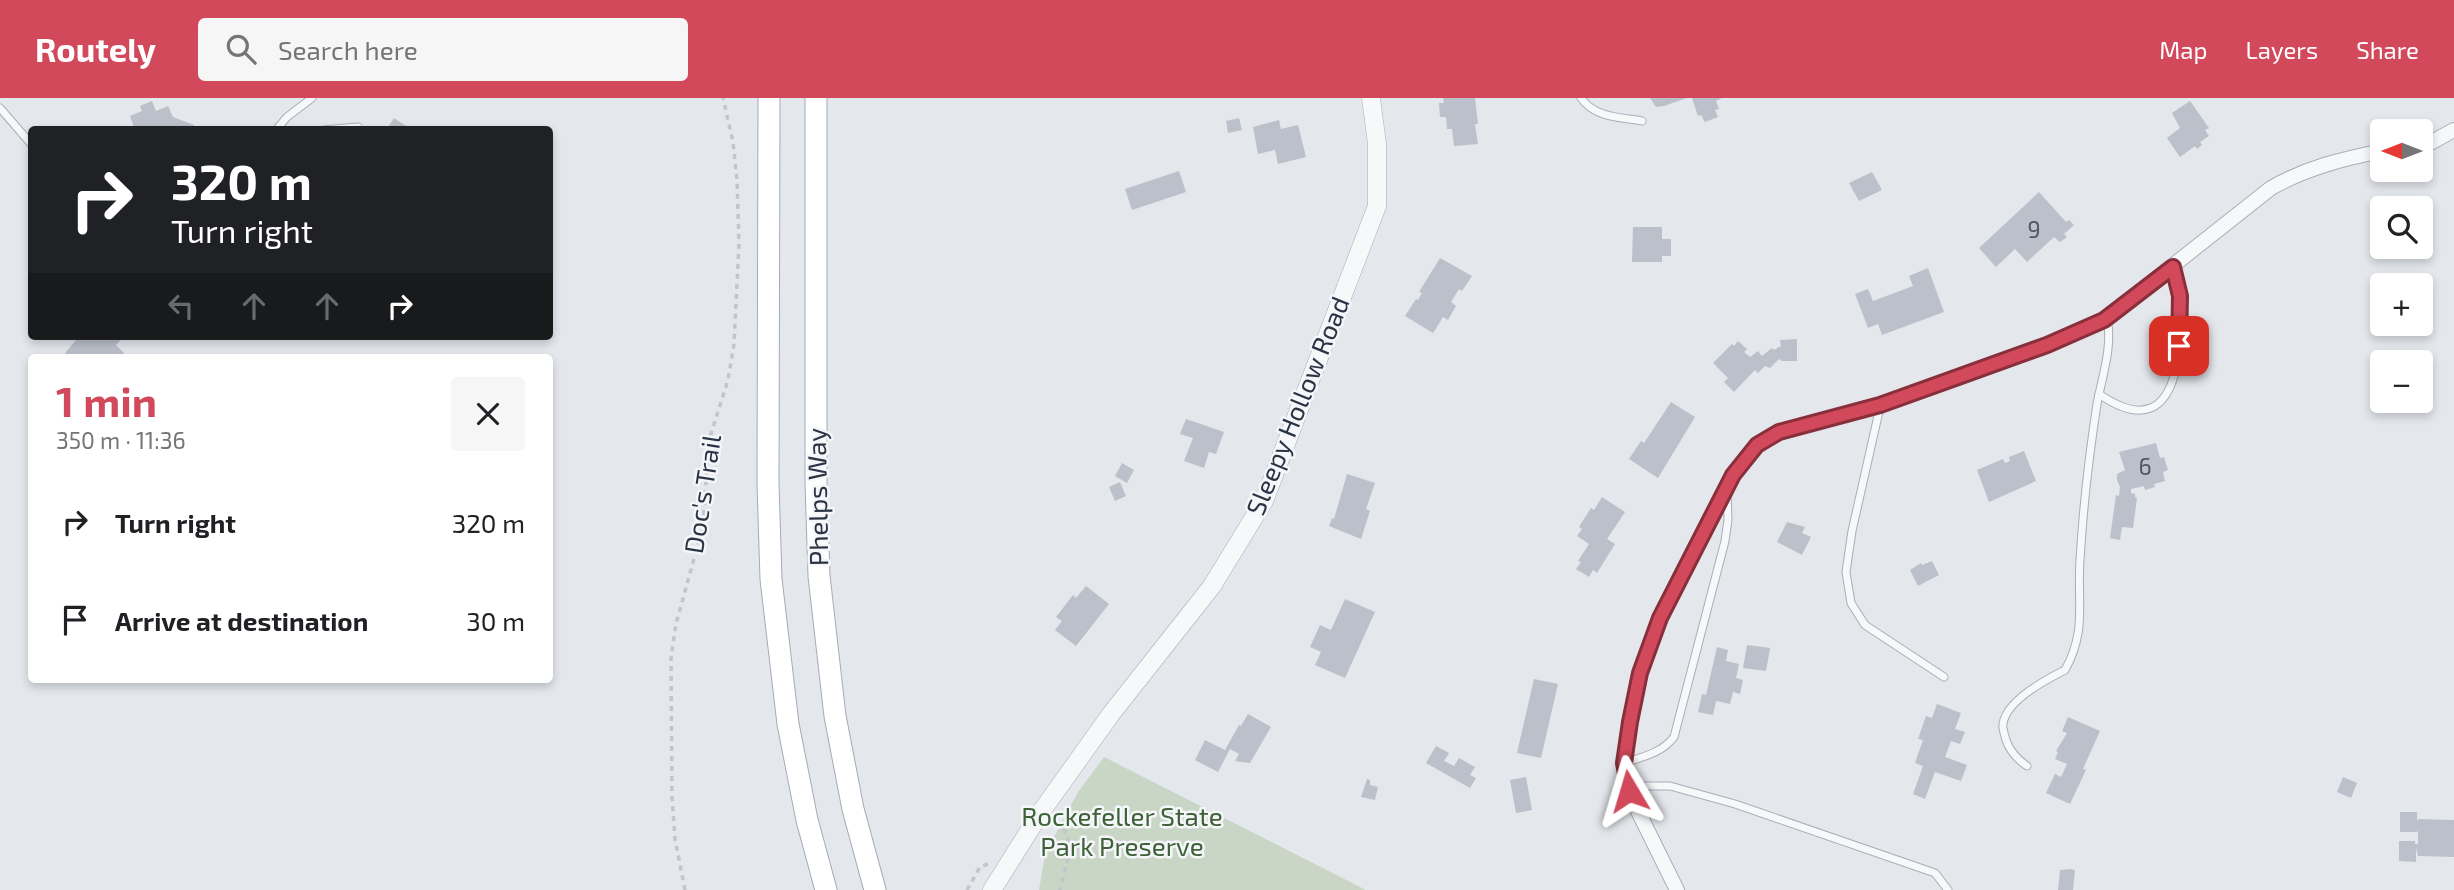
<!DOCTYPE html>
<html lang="en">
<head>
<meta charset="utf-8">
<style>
  body { margin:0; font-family:"Exo 2",sans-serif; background:#f6f6f6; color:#202124; height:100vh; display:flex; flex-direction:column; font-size:26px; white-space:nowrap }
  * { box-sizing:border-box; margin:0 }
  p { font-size:23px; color:#757577 }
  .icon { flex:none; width:38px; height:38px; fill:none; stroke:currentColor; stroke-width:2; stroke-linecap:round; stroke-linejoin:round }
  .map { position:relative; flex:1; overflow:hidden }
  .drawer { position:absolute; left:28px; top:256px; width:525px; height:329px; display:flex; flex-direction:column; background:#fff; border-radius:7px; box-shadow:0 4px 10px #0003 }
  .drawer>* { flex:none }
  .guide { position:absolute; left:28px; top:28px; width:525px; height:214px; border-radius:7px; box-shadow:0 4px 10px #0003; background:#202124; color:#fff; overflow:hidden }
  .needle { width:46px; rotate:270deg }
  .fabs { position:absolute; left:2370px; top:21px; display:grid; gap:14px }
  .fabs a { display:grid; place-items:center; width:63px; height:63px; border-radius:7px; background:#fff; box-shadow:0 4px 10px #0003; font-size:35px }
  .pin { position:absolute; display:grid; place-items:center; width:60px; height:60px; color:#fff; margin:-30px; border-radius:14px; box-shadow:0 4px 10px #0006 }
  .me { position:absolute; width:77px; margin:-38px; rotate:353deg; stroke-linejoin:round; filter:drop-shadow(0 0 5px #0008) }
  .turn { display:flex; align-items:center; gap:24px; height:147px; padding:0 28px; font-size:32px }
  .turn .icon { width:91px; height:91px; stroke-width:2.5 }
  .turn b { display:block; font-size:49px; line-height:60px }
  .lanes { display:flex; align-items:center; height:66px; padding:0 28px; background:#0003; justify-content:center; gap:35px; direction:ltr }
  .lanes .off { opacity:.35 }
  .round { display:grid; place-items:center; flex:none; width:74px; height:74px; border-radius:7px; background:#f6f6f6 }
  .headline { display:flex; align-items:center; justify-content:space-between; height:119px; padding:0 28px }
  h1 { font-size:42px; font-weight:700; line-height:52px; color:#d1495b }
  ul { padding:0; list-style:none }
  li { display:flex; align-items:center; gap:21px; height:98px; padding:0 28px }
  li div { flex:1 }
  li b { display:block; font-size:26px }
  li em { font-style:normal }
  header { display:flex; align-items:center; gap:42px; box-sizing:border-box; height:98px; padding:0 35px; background:#d1495b; color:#fff }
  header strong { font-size:33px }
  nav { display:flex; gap:38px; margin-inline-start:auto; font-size:24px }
  .search { width:490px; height:63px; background:#f6f6f6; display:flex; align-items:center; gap:18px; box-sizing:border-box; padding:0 24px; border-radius:7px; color:#757577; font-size:26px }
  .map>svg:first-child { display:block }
  .green { fill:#c9d6c5 }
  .building { fill:#bbc0ca }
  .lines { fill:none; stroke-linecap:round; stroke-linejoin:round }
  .service-casing { stroke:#a9aeb7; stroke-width:9 }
  .minor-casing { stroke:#a9aeb7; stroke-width:16 }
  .tertiary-casing { stroke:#a9aeb7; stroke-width:19 }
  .primary-casing { stroke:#a3abb8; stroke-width:23 }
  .path { stroke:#c2c5cb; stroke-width:3.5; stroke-dasharray:5 5; stroke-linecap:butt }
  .service { stroke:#f7f8fa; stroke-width:7 }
  .minor { stroke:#f7f8fa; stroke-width:14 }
  .tertiary { stroke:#f7f8fa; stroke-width:18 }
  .primary { stroke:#fff; stroke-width:21 }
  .route-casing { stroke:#882f3b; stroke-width:18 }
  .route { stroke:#d1495b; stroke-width:12 }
  .labels { text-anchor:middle; stroke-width:5; stroke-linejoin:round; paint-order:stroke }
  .number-label { font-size:23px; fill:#4f5766 }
  .street-label { font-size:26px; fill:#2b3445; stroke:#f4f6f9 }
  .park-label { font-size:26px; fill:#3f6138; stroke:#f4f6f9 }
</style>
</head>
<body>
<header>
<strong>Routely</strong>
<div class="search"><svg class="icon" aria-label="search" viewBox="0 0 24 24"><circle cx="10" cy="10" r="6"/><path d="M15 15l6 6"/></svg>Search here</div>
<nav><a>Map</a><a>Layers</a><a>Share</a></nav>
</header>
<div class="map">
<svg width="2454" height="792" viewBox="0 0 2454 792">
  <rect width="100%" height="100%" fill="#e4e7ec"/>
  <polygon class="green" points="1104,659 1366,792 1039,792 1045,756 1078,694"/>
  <g class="building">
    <polygon points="1443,0 1475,0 1478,26 1475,26 1478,46 1454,48 1452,31 1447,31 1446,19 1440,19 1439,5 1444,5"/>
    <polygon points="1650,0 1687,0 1664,8 1656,9"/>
    <polygon points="1692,0 1722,0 1716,3 1719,11 1715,12 1718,19 1705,24 1701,17 1698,18"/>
    <polygon points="152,3 156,13 168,8 173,19 194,27 193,32 135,32 130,18 142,13 140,8"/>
    <polygon points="2190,3 2209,30 2205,32 2209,38 2200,44 2202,47 2197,51 2195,48 2180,59 2167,40 2180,30 2172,15"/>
    <polygon points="394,20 412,32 386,32"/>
    <polygon points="1239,20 1242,32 1228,35 1226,23"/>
    <polygon points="1279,22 1281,31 1298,27 1306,59 1278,66 1275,52 1258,56 1253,29"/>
    <polygon points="1179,73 1186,94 1132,112 1125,91"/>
    <polygon points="1872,74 1882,92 1859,103 1849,85"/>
    <polygon points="2039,94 2066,124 2069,122 2074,127 2064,136 2067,139 2060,144 2054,139 2027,164 2015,151 1996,169 1979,150"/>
    <polygon points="1633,129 1662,129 1662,141 1671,141 1671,158 1662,158 1662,164 1632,164"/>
    <polygon points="1440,160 1472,178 1462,193 1459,191 1451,204 1456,208 1448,222 1443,219 1433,235 1405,218 1416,201 1418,202 1422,195 1419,194"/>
    <polygon points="1928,170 1944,214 1882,237 1878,226 1868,230 1855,196 1868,191 1873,203 1913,188 1909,178"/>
    <polygon points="77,238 124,238 116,247 124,255 120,259 69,259 65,255 77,241"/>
    <polygon points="1797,241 1797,263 1782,263 1779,261 1770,270 1765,268 1758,275 1755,272 1734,294 1724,284 1728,280 1713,265 1732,246 1734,248 1738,243 1747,251 1744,254 1750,259 1758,253 1762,258 1772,250 1774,252 1781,248 1780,242"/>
    <polygon points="1671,304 1695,319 1658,380 1629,361 1641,343 1644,345"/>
    <polygon points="1186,321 1224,334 1216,356 1209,354 1204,370 1184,363 1193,340 1180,336"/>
    <polygon points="2156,345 2160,360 2164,359 2168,372 2163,374 2165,383 2154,386 2155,389 2145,392 2144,388 2131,391 2131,395 2135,396 2135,399 2137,400 2133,430 2122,429 2120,442 2110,440 2116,397 2119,398 2120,389 2117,382 2117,376 2125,372 2119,354"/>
    <polygon points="2024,353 2036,383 1989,404 1977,372 2003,361 2005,365 2010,363 2009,359"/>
    <polygon points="1122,365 1134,372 1127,385 1115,378"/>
    <polygon points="1347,376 1375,385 1366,411 1370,413 1361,441 1329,428 1332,420 1334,421"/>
    <polygon points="1120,384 1126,398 1115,403 1109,389"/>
    <polygon points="1602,399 1625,414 1607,441 1615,446 1597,475 1593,472 1589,479 1576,471 1581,464 1578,463 1589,446 1577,438 1582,431 1579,429 1591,410 1594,412"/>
    <polygon points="1787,424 1805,429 1802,435 1811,439 1802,457 1777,444"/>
    <polygon points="1932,463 1939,477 1918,488 1910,472 1921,465 1922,467"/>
    <polygon points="1086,488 1109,506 1076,548 1055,532 1062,523 1056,519 1073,497 1076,500"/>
    <polygon points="1345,501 1375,514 1345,580 1315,567 1321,554 1310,549 1320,527 1331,532"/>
    <polygon points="1747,547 1770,550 1766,573 1743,570"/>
    <polygon points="1717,549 1728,552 1726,563 1739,566 1736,580 1743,582 1740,596 1733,594 1730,606 1716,603 1713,617 1698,614 1702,596 1706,597"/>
    <polygon points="1534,581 1558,586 1541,660 1517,655"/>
    <polygon points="1937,606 1961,615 1955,631 1965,634 1960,646 1951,643 1945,659 1967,667 1961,683 1935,674 1925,701 1913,696 1923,668 1915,665 1923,642 1918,641 1926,618 1932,620"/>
    <polygon points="1248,616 1271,629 1250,665 1235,663 1239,656 1230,651 1218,674 1195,662 1205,642 1225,652 1239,627 1241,628"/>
    <polygon points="2068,619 2100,633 2083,671 2086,672 2070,706 2046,695 2055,676 2061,679 2067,666 2055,661 2058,654 2056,653 2067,635 2062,633"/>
    <polygon points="1436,648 1449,655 1444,663 1454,668 1459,660 1475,669 1470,677 1476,680 1470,690 1426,665"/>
    <polygon points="1526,679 1532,712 1516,715 1510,682"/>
    <polygon points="2343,679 2357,685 2351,700 2337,694"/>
    <polygon points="1367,681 1370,682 1370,687 1378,689 1375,702 1361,699"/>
    <polygon points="2400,714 2417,714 2417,724 2418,721 2454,722 2454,759 2418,758 2416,750 2416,764 2399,763 2399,743 2415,743 2415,746 2418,746 2418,732 2417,734 2400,734"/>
    <polygon points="2070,771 2075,772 2073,792 2058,792 2060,772"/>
  </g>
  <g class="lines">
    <g class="service-casing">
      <g id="service">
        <path d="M1581,0c14,20 39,19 61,23"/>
        <polyline points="0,10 32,47"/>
        <polyline points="276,32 287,19 312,0"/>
        <polyline points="323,32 358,29"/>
        <path d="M2099,296c91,63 86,-75 74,-127"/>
        <polyline points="1880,309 1852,433 1846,474 1851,505 1865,527 1944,579"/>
        <path d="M1624,665c18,-6 38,-10 50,-26l51,-196 3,-21 -1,-29"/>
        <path d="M2027,668c-10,-7 -17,-14 -21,-26 -1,-4 -4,-12 -3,-16 3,-23 44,-45 62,-54 22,-39 12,-68 15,-110 3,-52 9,-104 17,-156 5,-27 16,-58 10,-85"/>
        <polyline points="1630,693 1646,688 1670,688 1735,706 1935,775 1948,792"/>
      </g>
    </g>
    <g class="minor-casing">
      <g id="minor">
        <polyline points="2420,46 2432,44 2454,32"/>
        <path d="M1677,792l-47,-95 -6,-32 6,-41 10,-49 20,-55 73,-143 24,-30 22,-13 93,-24 81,-28 94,-35 57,-25 167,-132c35,-20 71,-29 111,-37"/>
      </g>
    </g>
    <g class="tertiary-casing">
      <polyline id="tertiary" points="992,792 1041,714 1111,616 1212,488 1264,403 1377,108 1377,46 1371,0"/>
    </g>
    <g class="primary-casing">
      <g id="primary">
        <polyline points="769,0 768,386 771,481 788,626 807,722 826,792"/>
        <polyline points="816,0 816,385 819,478 835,618 853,711 875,792"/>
      </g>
    </g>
    <g class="path">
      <path d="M1056,724c23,15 9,45 4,68"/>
      <polyline points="685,792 675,741 672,699 671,560 676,526 703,428 709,342 728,282 734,246 739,145 737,82 733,44 723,0"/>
      <polyline points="967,792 980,769 988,766"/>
    </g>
    <use href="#service" class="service"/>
    <use href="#minor" class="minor"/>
    <use href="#tertiary" class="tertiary"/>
    <use href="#primary" class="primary"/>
  </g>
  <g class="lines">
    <g class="route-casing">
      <polyline id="route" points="1629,693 1624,665 1630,624 1640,575 1660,520 1733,377 1757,347 1779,334 1880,307 2047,247 2104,222 2173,169 2180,198 2179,248"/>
    </g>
    <use href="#route" class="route"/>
  </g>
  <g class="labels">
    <g class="number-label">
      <text x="2034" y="140">9</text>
      <text x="2145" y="377">6</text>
    </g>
    <g class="street-label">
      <text transform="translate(1298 308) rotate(-68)" y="9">Sleepy Hollow Road</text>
      <text transform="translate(703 396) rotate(-81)" y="9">Doc's Trail</text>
      <text transform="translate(818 399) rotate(-91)" y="9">Phelps Way</text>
    </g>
    <g class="park-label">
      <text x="1122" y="728">Rockefeller State<tspan x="1122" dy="30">Park Preserve</tspan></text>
    </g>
  </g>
</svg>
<div class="fabs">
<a><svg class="needle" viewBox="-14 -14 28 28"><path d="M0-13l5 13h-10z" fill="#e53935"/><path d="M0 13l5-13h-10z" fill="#757577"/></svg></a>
<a><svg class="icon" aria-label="search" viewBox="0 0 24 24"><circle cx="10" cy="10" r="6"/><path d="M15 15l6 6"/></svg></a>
<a>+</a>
<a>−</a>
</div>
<div class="pin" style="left:2179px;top:248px;background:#d93025"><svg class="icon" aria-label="arrive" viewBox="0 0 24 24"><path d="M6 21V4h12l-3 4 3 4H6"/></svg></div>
<svg class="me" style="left:1629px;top:693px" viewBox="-20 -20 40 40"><path d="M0-17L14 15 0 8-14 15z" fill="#d1495b" stroke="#fff" stroke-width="4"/></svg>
<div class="guide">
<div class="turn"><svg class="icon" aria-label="right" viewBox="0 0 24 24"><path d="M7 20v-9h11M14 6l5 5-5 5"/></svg><div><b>320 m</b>Turn right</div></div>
<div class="lanes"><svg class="icon off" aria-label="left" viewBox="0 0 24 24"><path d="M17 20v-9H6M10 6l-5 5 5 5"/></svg><svg class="icon off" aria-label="ahead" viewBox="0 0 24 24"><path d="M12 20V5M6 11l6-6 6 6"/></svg><svg class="icon off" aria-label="ahead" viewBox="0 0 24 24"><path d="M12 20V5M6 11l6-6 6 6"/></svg><svg class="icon" aria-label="right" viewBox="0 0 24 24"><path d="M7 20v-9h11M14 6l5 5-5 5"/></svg></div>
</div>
<section class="drawer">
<div class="headline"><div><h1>1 min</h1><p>350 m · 11:36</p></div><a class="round"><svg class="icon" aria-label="close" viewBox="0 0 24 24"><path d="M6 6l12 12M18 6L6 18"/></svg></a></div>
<ul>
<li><svg class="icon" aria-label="right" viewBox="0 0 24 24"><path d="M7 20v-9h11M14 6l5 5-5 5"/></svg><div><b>Turn right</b></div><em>320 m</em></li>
<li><svg class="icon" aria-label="arrive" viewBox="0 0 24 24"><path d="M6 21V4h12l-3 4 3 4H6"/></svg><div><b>Arrive at destination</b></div><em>30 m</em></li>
</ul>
</section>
</div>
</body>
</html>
